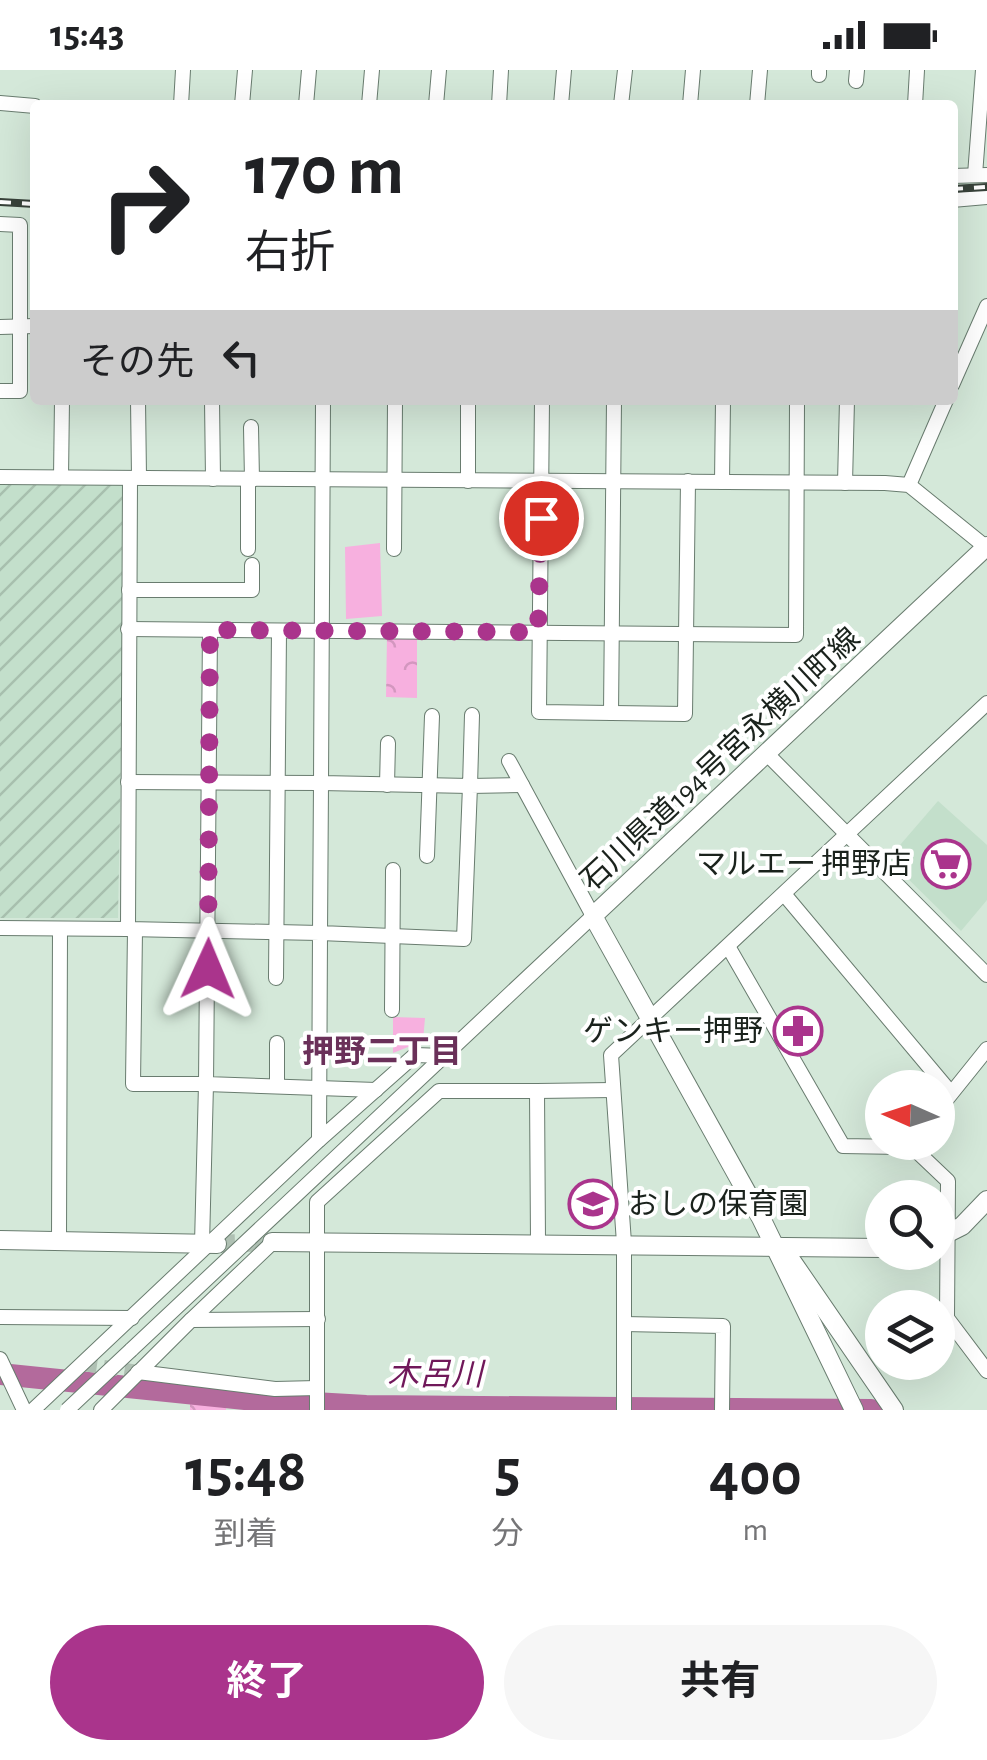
<!DOCTYPE html>
<html lang="ja">
<head>
<meta charset="utf-8">
<style>
  body { margin:0; font-family:"Alegreya Sans","Noto Sans JP",sans-serif; background:#f6f6f6; color:#202124; height:100vh; display:flex; flex-direction:column; font-size:38px; white-space:nowrap }
  * { box-sizing:border-box; margin:0 }
  p { font-size:32px; color:#757577 }
  .icon { flex:none; width:55px; height:55px; fill:none; stroke:currentColor; stroke-width:2; stroke-linecap:round; stroke-linejoin:round }
  .map { position:relative; height:1340px; overflow:hidden }
  .panel { display:flex; flex-direction:column; background:#fff; flex:1 }
  .panel>* { flex:none }
  .banner { position:absolute; left:30px; top:30px; width:928px; height:305px; border-radius:10px; box-shadow:0 10px 40px #0002; background:#fff; color:#202124; overflow:hidden }
  .needle { width:65px; rotate:273deg }
  .tools { position:absolute; left:865px; top:1000px; display:grid; gap:20px }
  .tools a { display:grid; place-items:center; width:90px; height:90px; border-radius:50%; background:#fff; box-shadow:0 10px 40px #0002; font-size:50px }
  .pin { position:absolute; display:grid; place-items:center; width:85px; height:85px; color:#fff; margin:-42px; border:5px solid #fff; border-radius:50%; box-shadow:0 2px 10px #0007 }
  .me { position:absolute; width:110px; margin:-55px; rotate:1deg; stroke-linejoin:round; filter:drop-shadow(0 0 8px #0008) }
  .turn { display:flex; align-items:center; gap:35px; height:210px; padding:0 50px; font-size:45px }
  .turn .icon { width:130px; height:130px; stroke-width:2.5 }
  .turn b { display:block; font-size:70px; line-height:85px }
  .then { display:flex; align-items:center; height:95px; padding:0 50px; background:#0003; gap:20px; font-size:38px }
  .eta { display:flex; justify-content:space-evenly; align-items:center; height:170px; text-align:center }
  .eta b { font-size:60px; font-weight:700; line-height:70px }
  .primary-button { display:flex; gap:20px; margin-top:auto; padding:20px 50px }
  .primary-button a { flex:1; height:115px; border-radius:60px; background:#aa348c; color:#fff; font-size:40px; font-weight:700; line-height:115px; text-align:center }
  .primary-button a+a { background:#f6f6f6; color:#202124 }
  .status { display:flex; justify-content:space-between; align-items:center; height:70px; padding:0 50px; background:#fff; direction:ltr }
  .status svg { height:28px; fill:currentColor }
  .map>svg:first-child { display:block }
  .built { fill:#c3dfcb }
  .industrial { fill:url(#industrial-furrows) }
  .forest { fill:url(#forest-crowns) }
  .green { fill:#f7b0df }
  .lines { fill:none; stroke-linecap:round; stroke-linejoin:round }
  .river { stroke:#b36a9c; stroke-width:22 }
  .minor-tunnel { stroke:#afc0b3; stroke-width:14; stroke-dasharray:14 7; stroke-linecap:butt }
  .major-tunnel { stroke:#afc0b3; stroke-width:18; stroke-dasharray:18 9; stroke-linecap:butt }
  .minor-casing { stroke:#697c6f; stroke-width:16 }
  .major-casing { stroke:#697c6f; stroke-width:20 }
  .minor { stroke:#fff; stroke-width:14 }
  .major { stroke:#fff; stroke-width:18 }
  .rail-casing { stroke:#38423a; stroke-width:8 }
  .rail { stroke:#fff; stroke-width:4; stroke-dasharray:11; stroke-linecap:butt }
  .minor-bridge-casing { stroke:#697c6f; stroke-width:16; stroke-linecap:butt }
  .minor-bridge { stroke:#fff; stroke-width:14 }
  .route { stroke:#aa348c; stroke-width:18; stroke-dasharray:0 32.4 }
  .labels { text-anchor:middle; stroke-width:8; stroke-linejoin:round; paint-order:stroke }
  .street-label { font-size:30px; fill:#1a221c; stroke:#fff }
  .poi-label { font-size:30px; fill:#1a221c; stroke:#fff; text-anchor:end }
  .neighbourhood-label { font-size:32px; font-weight:bold; fill:#6a3059; stroke:#fff }
  .water-label { font-size:32px; font-style:italic; fill:#70185a; stroke:#fff }
</style>
</head>
<body>
<div class="status"><b>15:43</b><svg viewBox="0 0 49 12"><path d="M0 12V9h3v3zM5 12V6h3v6zM10 12V3h3v9zM15 12V0h3v12zM26 1h20v11H26zM47 4h2v5h-2z"/></svg></div>
<div class="map">
<svg width="987" height="1340" viewBox="0 0 987 1340">
  <defs>
    <pattern id="industrial-furrows" width="10" height="10" patternUnits="userSpaceOnUse" patternTransform="scale(2.5)"><rect width="10" height="10" fill="#c3dfcb"/><path d="M-1 1l2-2M0 10L10 0M9 11l2-2" fill="none" stroke="#a7bfae"/></pattern>
    <pattern id="forest-crowns" width="20" height="18" patternUnits="userSpaceOnUse" patternTransform="scale(2.5)"><rect width="20" height="18" fill="#f7b0df"/><path d="M2 6a3 3 0 1 1 6 0M12 15a3 3 0 1 1 6 0" fill="none" stroke="#d397bf"/></pattern>
  </defs>
  <rect width="100%" height="100%" fill="#d4e8d9"/>
  <polygon class="built" points="938,731 987,775 987,830 961,861 888,789"/>
  <polygon class="industrial" points="0,412 126,415 118,848 0,848"/>
  <g class="forest">
    <polygon points="387,565 417,566 417,628 386,627"/>
    <rect x="190" y="1326" width="36" height="14"/>
  </g>
  <g class="green">
    <polygon points="380,473 382,546 346,549 345,477"/>
    <polygon points="393,947 425,948 423,971 393,983"/>
  </g>
  <g class="lines">
    <polyline class="river" points="0,1304 245,1329 366,1336 871,1340"/>
    <polyline class="minor-tunnel" points="83,1294 138,1302"/>
    <polyline class="major-tunnel" points="217,1174 272,1172"/>
    <g class="minor-casing">
      <g id="minor">
        <polyline points="819,5 819,0"/>
        <polyline points="856,11 857,0"/>
        <polyline points="0,33 35,36"/>
        <polyline points="181,35 183,0"/>
        <polyline points="242,35 245,0"/>
        <polyline points="306,35 309,0"/>
        <polyline points="369,35 372,0"/>
        <polyline points="436,35 439,0"/>
        <polyline points="499,35 501,0"/>
        <polyline points="561,35 564,0"/>
        <polyline points="621,35 625,0"/>
        <polyline points="690,35 693,0"/>
        <polyline points="757,35 760,0"/>
        <polyline points="915,35 917,0"/>
        <polyline points="975,105 983,0"/>
        <polyline points="952,106 987,105"/>
        <polyline points="952,130 987,127"/>
        <polyline points="0,154 20,155 20,321 0,321"/>
        <polyline points="0,257 35,256"/>
        <polyline points="952,315 987,236"/>
        <polyline points="138,330 139,407"/>
        <polyline points="212,330 213,409"/>
        <polyline points="323,330 321,713 470,716 472,645"/>
        <polyline points="542,330 539,642 685,644 688,411"/>
        <polyline points="251,357 252,410"/>
        <polyline points="0,407 885,413 909,415 987,478"/>
        <polyline points="61,407 62,330"/>
        <polyline points="130,409 128,859 320,863 319,1070 415,985 444,986"/>
        <polyline points="248,410 248,479"/>
        <polyline points="468,411 468,330"/>
        <polyline points="722,412 723,330"/>
        <polyline points="845,413 847,330"/>
        <polyline points="909,415 946,330"/>
        <polyline points="394,479 395,330"/>
        <polyline points="129,520 252,520 252,495"/>
        <polyline points="128,559 796,565 797,330"/>
        <polyline points="210,560 206,1014 376,1020"/>
        <polyline points="611,643 614,330"/>
        <polyline points="766,683 987,905"/>
        <polyline points="128,712 321,713 320,863 464,869 470,716 522,715"/>
        <polyline points="387,715 388,673"/>
        <polyline points="427,786 432,646"/>
        <polyline points="784,824 951,1023"/>
        <polyline points="0,858 128,859"/>
        <polyline points="135,860 133,1014 206,1014 202,1174"/>
        <polyline points="729,878 843,1076 901,1077 908,1073 948,1111 947,1248 987,1301"/>
        <polyline points="276,908 279,561"/>
        <polyline points="392,940 393,800"/>
        <polyline points="277,1016 277,973"/>
        <polyline points="537,1021 613,1020"/>
        <polyline points="938,1040 987,979"/>
        <polyline points="59,1170 60,859"/>
        <polyline points="0,1247 132,1248"/>
        <polyline points="191,1250 273,1172"/>
        <polyline points="624,1254 723,1256 722,1340"/>
        <polyline points="131,1280 593,846 509,691"/>
        <polyline points="0,1289 24,1340"/>
        <polyline points="138,1302 275,1319 317,1318"/>
        <polyline points="33,1340 319,1070"/>
        <polyline points="101,1340 191,1250 318,1249"/>
        <polyline points="317,1340 317,1132 439,1021 537,1021 538,1172"/>
        <polyline points="624,1340 624,1173 611,985 987,633"/>
      </g>
    </g>
    <g class="major-casing">
      <g id="major">
        <polyline points="938,1168 962,1156 987,1130"/>
        <polyline points="0,1170 217,1174"/>
        <polyline points="272,1172 882,1178"/>
        <polyline points="789,1187 894,1340"/>
        <polyline points="854,1340 761,1148 593,846 987,476"/>
      </g>
    </g>
    <use href="#minor" class="minor"/>
    <use href="#major" class="major"/>
    <g class="rail-casing">
      <g id="rail">
        <polyline points="952,119 987,117"/>
        <polyline points="0,132 35,134"/>
      </g>
    </g>
    <use href="#rail" class="rail"/>
    <g class="minor-bridge-casing">
      <polyline id="minor-bridge" points="67,1340 131,1280"/>
    </g>
    <use href="#minor-bridge" class="minor-bridge"/>
  </g>
  <g class="lines">
    <polyline class="route" points="208,899 210,560 538,562 541,448"/>
  </g>
  <defs>
    <g id="supermarket-ring" transform="scale(2.5)"><circle r="9.5" fill="#fff" stroke="#aa348c" stroke-width="1.5"/><path d="M-6-5.5h2.5l.6 2H6L4.5 2H-2.5L-4.4-4H-6ZM-1.5 3.2a1.3 1.3 0 1 0 .1 0ZM3 3.2a1.3 1.3 0 1 0 .1 0Z" fill="#aa348c"/></g>
    <g id="pharmacy-ring" transform="scale(2.5)"><circle r="9.5" fill="#fff" stroke="#aa348c" stroke-width="1.5"/><path d="M-2-6h4v4h4v4h-4v4h-4v-4h-4v-4h4Z" fill="#aa348c"/></g>
    <g id="school-ring" transform="scale(2.5)"><circle r="9.5" fill="#fff" stroke="#aa348c" stroke-width="1.5"/><path d="M0-5L7-2L0 1L-7-2ZM-4 1L0 2.5L4 1V4Q0 6-4 4Z" fill="#aa348c"/></g>
  </defs>
  <g fill-rule="evenodd">
    <use href="#supermarket-ring" x="946" y="794"/>
    <use href="#pharmacy-ring" x="798" y="961"/>
    <use href="#school-ring" x="593" y="1134"/>
  </g>
  <g class="labels">
    <g class="street-label">
      <text transform="translate(720 689) rotate(-43)" y="10">石川県道194号宮永横川町線</text>
    </g>
    <g class="poi-label">
      <text x="911" y="804">マルエー 押野店</text>
      <text x="763" y="971">ゲンキー押野</text>
      <text x="628" y="1144" text-anchor="start">おしの保育園</text>
    </g>
    <g class="neighbourhood-label">
      <text x="382" y="992">押野二丁目</text>
    </g>
    <g class="water-label">
      <text x="435" y="1315">木呂川</text>
    </g>
  </g>
</svg>
<div class="tools">
<a><svg class="needle" viewBox="-14 -14 28 28"><path d="M0-13l5 13h-10z" fill="#e53935"/><path d="M0 13l5-13h-10z" fill="#757577"/></svg></a>
<a><svg class="icon" aria-label="search" viewBox="0 0 24 24"><circle cx="10" cy="10" r="6"/><path d="M15 15l6 6"/></svg></a>
<a><svg class="icon" aria-label="layers" viewBox="0 0 24 24"><path d="M12 4l9 5-9 5-9-5zM3 14l9 5 9-5"/></svg></a>
</div>
<div class="pin" style="left:541px;top:448px;background:#d93025"><svg class="icon" aria-label="arrive" viewBox="0 0 24 24"><path d="M6 21V4h12l-3 4 3 4H6"/></svg></div>
<svg class="me" style="left:208px;top:899px" viewBox="-20 -20 40 40"><path d="M0-17L14 15 0 8-14 15z" fill="#aa348c" stroke="#fff" stroke-width="4"/></svg>
<div class="banner">
<div class="turn"><svg class="icon" aria-label="right" viewBox="0 0 24 24"><path d="M7 20v-9h11M14 6l5 5-5 5"/></svg><div><b>170 m</b>右折</div></div>
<div class="then">その先<svg class="icon" aria-label="left" viewBox="0 0 24 24"><path d="M17 20v-9H6M10 6l-5 5 5 5"/></svg></div>
</div>
</div>
<section class="panel">
<div class="eta">
<div><b>15:48</b><p>到着</p></div>
<div><b>5</b><p>分</p></div>
<div><b>400</b><p>m</p></div>
</div>
<div class="primary-button"><a>終了</a><a>共有</a></div>
</section>
</body>
</html>
